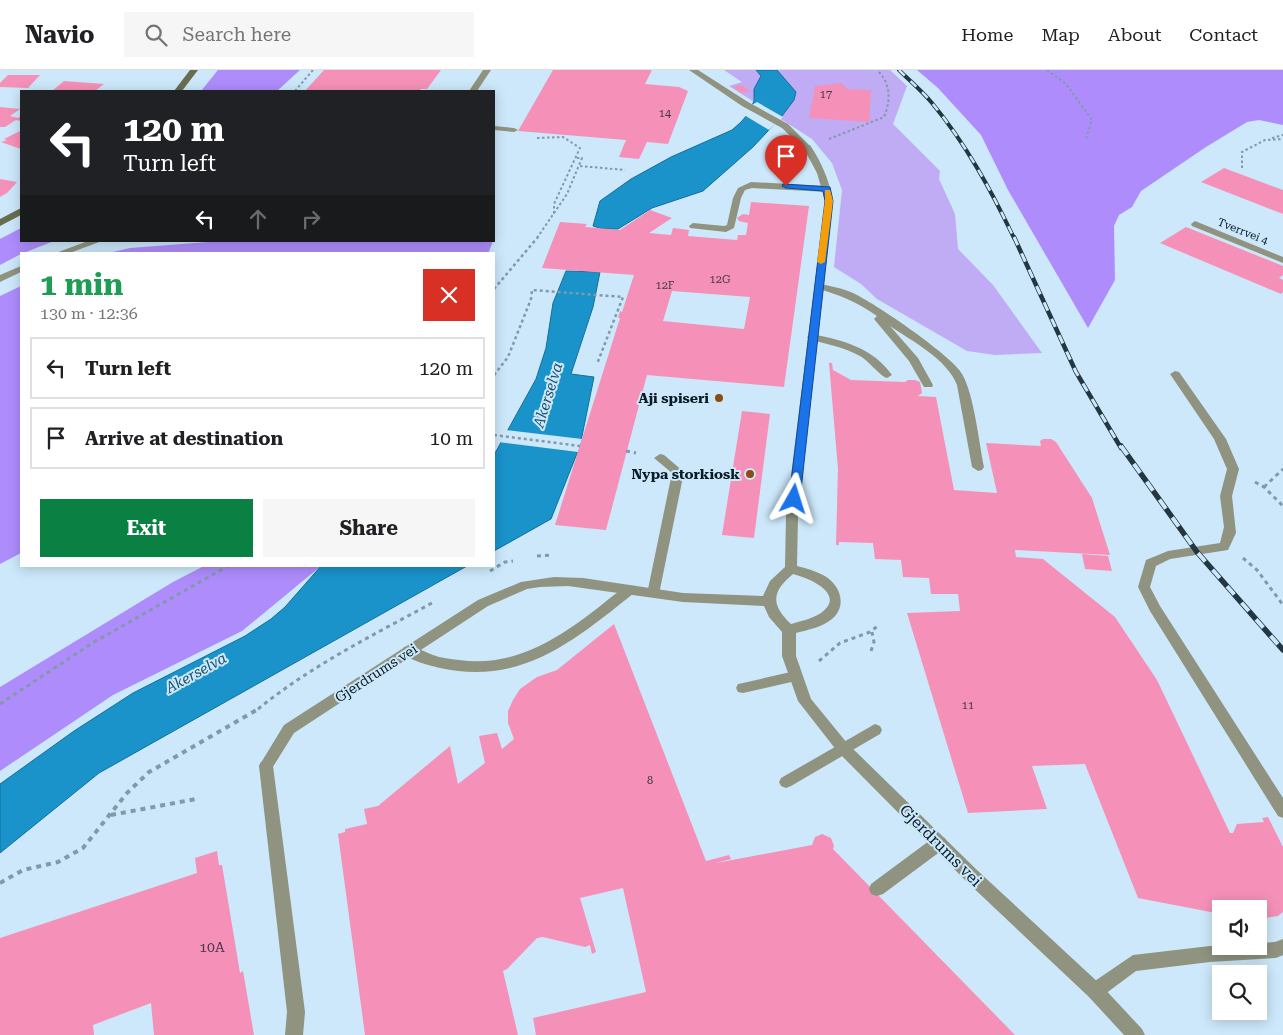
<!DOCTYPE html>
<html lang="en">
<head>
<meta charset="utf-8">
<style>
  body { margin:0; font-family:"Roboto Serif",serif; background:#f6f6f6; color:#202124; height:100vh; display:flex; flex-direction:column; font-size:19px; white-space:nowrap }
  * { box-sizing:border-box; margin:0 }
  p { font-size:16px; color:#757577 }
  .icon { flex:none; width:28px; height:28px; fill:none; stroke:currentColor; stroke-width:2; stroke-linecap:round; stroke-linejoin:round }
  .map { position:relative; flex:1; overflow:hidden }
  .panel { position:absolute; left:20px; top:182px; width:475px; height:315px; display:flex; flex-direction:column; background:#fff; border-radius:0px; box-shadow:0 2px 12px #0003 }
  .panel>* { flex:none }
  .banner { position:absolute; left:20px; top:20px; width:475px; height:152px; border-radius:0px; box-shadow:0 2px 12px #0003; background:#202124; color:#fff; overflow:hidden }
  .controls { position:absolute; left:1212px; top:830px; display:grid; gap:10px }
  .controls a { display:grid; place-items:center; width:55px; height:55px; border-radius:0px; background:#fff; box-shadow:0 2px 12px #0003; font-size:25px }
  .pin { position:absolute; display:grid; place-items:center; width:42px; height:42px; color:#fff; margin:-51px -21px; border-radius:50% 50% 50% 0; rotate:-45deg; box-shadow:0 0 5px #0007 }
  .pin .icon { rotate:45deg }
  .me { position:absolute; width:55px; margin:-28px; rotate:6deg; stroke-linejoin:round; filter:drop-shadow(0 0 4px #0008) }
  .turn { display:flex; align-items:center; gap:18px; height:105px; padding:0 20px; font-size:22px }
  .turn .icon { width:65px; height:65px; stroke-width:2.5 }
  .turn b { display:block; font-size:35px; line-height:42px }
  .lanes { display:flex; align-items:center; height:48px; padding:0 20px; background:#0003; justify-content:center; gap:25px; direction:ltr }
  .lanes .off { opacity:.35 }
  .round { display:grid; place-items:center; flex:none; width:52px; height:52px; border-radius:0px; background:#f6f6f6 }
  .summary { display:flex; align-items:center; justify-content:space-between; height:85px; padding:0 20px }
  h1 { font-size:30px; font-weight:700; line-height:38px; color:#1e9e55 }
  .button { display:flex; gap:10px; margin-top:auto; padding:10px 20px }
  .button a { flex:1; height:58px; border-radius:0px; background:#0b8043; color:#fff; font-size:20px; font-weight:700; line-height:58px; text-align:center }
  .button a+a { background:#f6f6f6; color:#202124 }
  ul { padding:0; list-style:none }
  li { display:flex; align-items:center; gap:15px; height:62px; margin:0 10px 8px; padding:0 10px; border:2px solid #e0e0e0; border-radius:0px }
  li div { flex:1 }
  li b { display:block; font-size:19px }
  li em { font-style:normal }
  header { display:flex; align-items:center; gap:30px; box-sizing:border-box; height:70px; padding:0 25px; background:#fff; border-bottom:1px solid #e0e0e0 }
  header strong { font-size:24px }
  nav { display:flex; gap:28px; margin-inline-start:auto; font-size:18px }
  .search { width:350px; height:45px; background:#f6f6f6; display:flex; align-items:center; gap:12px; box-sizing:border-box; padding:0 18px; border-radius:0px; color:#757577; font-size:19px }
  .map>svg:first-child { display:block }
  .green { fill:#bfacf4 }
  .forest { fill:#ae8cfc }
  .water { fill:#1a93cb; stroke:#156f9a }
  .pier { fill:#cce8fa }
  .building { fill:#f591b8; fill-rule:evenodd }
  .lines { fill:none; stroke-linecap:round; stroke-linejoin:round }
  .path-far3 { stroke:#8199a8; stroke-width:2; stroke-dasharray:2.5 2.5; stroke-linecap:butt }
  .path-far2 { stroke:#8199a8; stroke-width:2.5; stroke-dasharray:3 3; stroke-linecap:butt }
  .path-far1 { stroke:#8199a8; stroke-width:3; stroke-dasharray:4 4; stroke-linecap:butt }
  .path { stroke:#8199a8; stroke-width:4; stroke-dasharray:5 5; stroke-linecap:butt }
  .service { fill:#8f937f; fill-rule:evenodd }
  .minor { fill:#8f937f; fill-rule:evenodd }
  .secondary { fill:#686d50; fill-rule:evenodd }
  .rail-far2-casing { stroke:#233742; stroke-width:4 }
  .rail-far1-casing { stroke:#233742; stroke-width:4.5 }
  .rail-casing { stroke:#233742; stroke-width:5.5 }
  .rail-far2 { stroke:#cce8fa; stroke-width:2.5; stroke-dasharray:8; stroke-linecap:butt }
  .rail-far1 { stroke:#cce8fa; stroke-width:3; stroke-dasharray:9; stroke-linecap:butt }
  .rail { stroke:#cce8fa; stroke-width:4; stroke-dasharray:11; stroke-linecap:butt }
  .route { fill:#1a73e8; stroke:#114b97 }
  .slow { fill:#f59e0b }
  .poi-dot { fill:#8b4b14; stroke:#cce8fa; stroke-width:2 }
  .labels { text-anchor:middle; stroke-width:4; stroke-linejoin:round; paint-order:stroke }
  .number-label { font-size:11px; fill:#44394a }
  .far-street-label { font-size:11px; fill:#091c26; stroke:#cce8fa }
  .poi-label { font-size:14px; font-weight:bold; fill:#091c26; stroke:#cce8fa; text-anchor:end }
  .street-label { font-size:14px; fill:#091c26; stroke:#cce8fa }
  .near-number-label { font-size:14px; fill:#44394a }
  .water-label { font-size:15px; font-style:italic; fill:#17506e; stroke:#cce8fa }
  .near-street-label { font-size:16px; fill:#091c26; stroke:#cce8fa }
</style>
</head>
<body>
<header>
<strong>Navio</strong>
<div class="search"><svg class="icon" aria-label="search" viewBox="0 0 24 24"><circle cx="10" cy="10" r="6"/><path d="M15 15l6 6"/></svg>Search here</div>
<nav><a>Home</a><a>Map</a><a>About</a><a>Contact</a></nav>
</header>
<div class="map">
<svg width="1283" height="965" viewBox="0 0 1283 965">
  <rect width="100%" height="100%" fill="#cce8fa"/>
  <polygon class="green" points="724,0 890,0 907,16 893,54 940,101 939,109 955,144 958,179 993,215 1042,283 995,285 967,281 877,229 861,214 834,197 842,120 832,93 812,69 729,16 742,12"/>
  <g class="forest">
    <polygon points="218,0 300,0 277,21 201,21"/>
    <polygon points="917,0 1283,0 1283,55 1259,50 1247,52 1206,77 1141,121 1132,137 1119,145 1114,156 1115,210 1088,258 1008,120 981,65 938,18"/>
    <polygon points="21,158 21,171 54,171 21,184 0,195 0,169"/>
    <polygon points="221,171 493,171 488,184 104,184 130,178"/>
    <polygon points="21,216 21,483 0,494 0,226"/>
    <polygon points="204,496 321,496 242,561 113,625 0,701 0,617 173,512"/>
  </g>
  <g class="water">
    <polygon points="756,0 777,0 796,22 794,30 782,46 753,77 703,121 652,138 618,159 603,159 593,156 600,131 631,109 671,87 732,60 741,52 748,44 754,31 754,19 761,6"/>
    <polygon points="566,201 600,202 593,237 571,304 594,307 580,376 551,449 494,481 494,385 536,309 546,278 553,233"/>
    <polygon points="321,496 467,496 99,703 0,783 0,714 74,661 133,623 245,566 271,549 285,537"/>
  </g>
  <g class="pier">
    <polygon points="757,32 783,47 769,60 744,45 748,37"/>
    <polygon points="505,360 582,369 578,382 498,372"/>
  </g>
  <g class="building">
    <polygon points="324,0 441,0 427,19 421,19 419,21 305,21"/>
    <polygon points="553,0 652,0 645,14 679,17 688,21 668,74 647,72 639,89 619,87 626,70 518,61"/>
    <polygon points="8,5 40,5 28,18 0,17 0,13"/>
    <polygon points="64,11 104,14 95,21 52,21"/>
    <polygon points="842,13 847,19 871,20 869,52 809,48 815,16"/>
    <polygon points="741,15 750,21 741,23 733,17"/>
    <polygon points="0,37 20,39 10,46 18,48 21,45 21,51 16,50 5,57 0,57"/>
    <polygon points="20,61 21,79 1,72 7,70 4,69"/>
    <polygon points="1224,98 1283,120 1283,144 1201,112"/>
    <polygon points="0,109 17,112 7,123 0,127"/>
    <path d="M751,132l58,4 -25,181 -137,-12 -41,155 -51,-5 65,-207h-2l2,-7 2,1 12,-37 -92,-7 18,-46 27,2 -2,3 35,3 30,-20 22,8 -23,15 22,2 2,-7 16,2 -1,6 49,4 1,-5h8l2,-12 -9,-2 -2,-3 6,-4 6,1zM672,221l78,6 -6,32 -81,-8z"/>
    <polygon points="1186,157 1283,196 1283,205 1279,208 1283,210 1283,222 1281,224 1160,173"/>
    <polygon points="829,293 832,293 833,300 851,310 905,312 908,310 915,310 920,312 922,323 918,326 936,327 954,420 997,423 986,373 1041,376 1040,371 1043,369 1051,369 1056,372 1092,428 1110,485 1015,480 1016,487 1043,489 1115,547 1157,610 1230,763 1233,763 1237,754 1264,752 1262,748 1268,747 1283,777 1283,842 1278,846 1259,849 1259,839 1221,839 1221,844 1138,828 1085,694 1032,696 1047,739 968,743 907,543 960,541 958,524 931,524 929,508 903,507 901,490 875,489 873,473 839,472 839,475 836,475 838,399"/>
    <polygon points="742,341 770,344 754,468 722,465"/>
    <polygon points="1082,484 1108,486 1112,501 1085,499"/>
    <polygon points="614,554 706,791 729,785 731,789 716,793 812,775 815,767 822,764 831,768 834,776 833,779 1015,965 536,965 533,948 646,922 623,818 580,828 596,882 592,884 590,875 585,877 543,867 537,868 507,899 503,901 518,965 365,965 338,764 345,762 345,759 367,754 364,739 378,736 450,676 458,714 485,693 479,666 497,663 502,679 514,669 508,653 508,641 513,630 520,619 537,607 557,600"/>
    <polygon points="217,781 219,795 222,795 240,903 243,901 254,965 154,965 151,933 93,955 94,965 0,965 0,868 197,803 195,788"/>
  </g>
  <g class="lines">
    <g class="path-far3">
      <polyline points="1047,0 1066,14 1092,50 1086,69"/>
      <polyline points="295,21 313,0"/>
      <polyline points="537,68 563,67 580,78 554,134 554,144"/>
      <polyline points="1272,68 1283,65"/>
      <path d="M829,69l55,-22c7,-17 7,-34 -7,-47"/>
      <polyline points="580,96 625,100"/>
      <polyline points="1242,98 1242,82 1265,70 1283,69"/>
      <polyline points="537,168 567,124 582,88 576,88"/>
    </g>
    <g class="path-far2">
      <polyline points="494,219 538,167"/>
      <polyline points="494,305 508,287 531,229 532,220 623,227 597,294"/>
      <polyline points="494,365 580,376"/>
    </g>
    <g class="path-far1">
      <polyline points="626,381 636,383"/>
      <polyline points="1255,412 1264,417 1283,436"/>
      <polyline points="1264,417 1283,399"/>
      <polyline points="537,486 553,485"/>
      <polyline points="1243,488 1257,500 1283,535"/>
      <polyline points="490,501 505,492 513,491"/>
      <polyline points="871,581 874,572 872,562"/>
      <polyline points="819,591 840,573 870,562 879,555"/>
      <polyline points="0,634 94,572 228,496"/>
      <path d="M258,639c53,-43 115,-74 174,-106"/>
    </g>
    <g class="path">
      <polyline points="111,745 196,729"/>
      <polyline points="0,813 23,800 58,792 83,778 127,723 149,702 260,638"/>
    </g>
    <g class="service">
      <polygon points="483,0 491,0 477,21 469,21"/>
      <polygon points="689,0 698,0 748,32 788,54 811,77 804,79 782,58 742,36"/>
      <polygon points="494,56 514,58 518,60 514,62 494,60"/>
      <polygon points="751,112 827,116 831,119 827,122 752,118 745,120 741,128 734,158 726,162 690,158 689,156 693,153 724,156 727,155 733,128 738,118"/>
      <polygon points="1195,151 1283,187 1283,193 1192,156 1191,154"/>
      <polygon points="88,171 102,171 67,184 53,184"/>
      <polygon points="21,196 21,202 0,212 0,205"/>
      <path d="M818,213c10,3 20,4 30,8 19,6 106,66 114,83 12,20 17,69 22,93l-2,3 -4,1 -6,-4 -15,-82c-11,-27 -44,-43 -67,-59l28,32 15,27 -1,2h-8l-15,-26 -35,-42 3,-3c-20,-14 -39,-22 -62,-28v-4z"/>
      <path d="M812,264c31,6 61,14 80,41l-5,3c-7,-2 -18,-17 -27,-22 -16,-9 -34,-12 -52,-17l-1,-2z"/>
      <polygon points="1175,301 1179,302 1226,369 1239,399 1232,426 1236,463 1228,480 1170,489 1156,496 1150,517 1160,536 1283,728 1283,748 1278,746 1150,541 1138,517 1146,490 1168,481 1220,473 1224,457 1220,426 1227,399 1214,369 1170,304"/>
      <polygon points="660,384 664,385 684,402 659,524 658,527 648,527 647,524 672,403 654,388"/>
      <path d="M629,515l5,2 1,3 -1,3c-60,48 -113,93 -194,75 -11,-3 -32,-7 -38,-17l2,-4c10,-3 19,5 29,8 8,3 17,4 26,5 67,9 116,-34 165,-73z"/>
      <polygon points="795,601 800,602 802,606 800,610 743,623 738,622 736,618 738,614 743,613"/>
      <polygon points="875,654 880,656 882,660 880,664 791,716 786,718 781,716 779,712 781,708"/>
      <polygon points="266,690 271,692 273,696 305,942 303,965 285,965 287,942 259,696 261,692"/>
      <polygon points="939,766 945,768 947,773 945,778 883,824 877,826 871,824 869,819 871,814 933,768"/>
      <polygon points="1283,869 1283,885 1276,888 1210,892 1136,901 1101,927 1095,929 1089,927 1086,921 1089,915 1133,885 1210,876 1259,876 1259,873 1275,872"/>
    </g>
    <path class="minor" d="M804,75h6c12,18 19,35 23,56l-35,315 -1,50c9,2 18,5 26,9 17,9 25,30 9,44 -10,8 -24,11 -36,14v23l15,43 36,44 131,128 123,114 41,44 3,6h-21l-35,-38 -123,-116 -129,-130 -39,-50 -16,-45v-24l-13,-15 -5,-11 -81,-4 -115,-16 -28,1 -13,2 -39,17 -194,127 -23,37 -5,2 -5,-2 -2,-4 25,-41 194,-125 43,-18 33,-5 29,1 100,15 80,3 7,-15 15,-14 1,-51 39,-315 -8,-28 -14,-26zM793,504c16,4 54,20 28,39 -9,6 -20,8 -30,11 -20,-19 -20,-32 2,-50z"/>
    <g class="secondary">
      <polygon points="190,0 198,0 182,21 174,21"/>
      <polygon points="21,138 21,145 0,156 0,149"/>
    </g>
    <g class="rail-far2-casing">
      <path id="rail-far2" d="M899,0c11,11 23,21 33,33 34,41 59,87 82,135"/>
    </g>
    <g class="rail-far1-casing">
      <polyline id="rail-far1" points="1014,167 1076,302 1121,378"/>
    </g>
    <g class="rail-casing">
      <polyline id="rail" points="1121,376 1197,482 1283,580"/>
    </g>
    <use href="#rail-far2" class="rail-far2"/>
    <use href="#rail-far1" class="rail-far1"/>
    <use href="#rail" class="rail"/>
  </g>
  <polygon class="route" points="783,114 830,117 833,131 800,429 794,432 789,429 825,131 823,121 786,118 782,116"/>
  <polygon class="slow" points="825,120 830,120 833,131 825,192 821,194 817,192 825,131"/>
  <g class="poi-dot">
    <circle cx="719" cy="328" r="5"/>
    <circle cx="750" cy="404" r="5"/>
  </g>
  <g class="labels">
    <g class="number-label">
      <text x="826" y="28">17</text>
      <text x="665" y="47">14</text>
      <text x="720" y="213">12G</text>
      <text x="665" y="219">12F</text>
      <text x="968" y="639">11</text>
      <text x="650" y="714">8</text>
    </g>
    <g class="far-street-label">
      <text transform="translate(1243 161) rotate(22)" y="4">Tverrvei 4</text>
    </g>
    <g class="poi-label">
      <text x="709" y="333">Aji spiseri</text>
      <text x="740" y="409">Nypa storkiosk</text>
    </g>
    <g class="street-label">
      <text transform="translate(376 603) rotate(-33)" y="5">Gjerdrums vei</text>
    </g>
    <g class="near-number-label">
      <text x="212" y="882">10A</text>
    </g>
    <g class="water-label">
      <text transform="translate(548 325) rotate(-73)" y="5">Akerselva</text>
      <text transform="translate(196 603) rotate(-29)" y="5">Akerselva</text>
    </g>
    <g class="near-street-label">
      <text transform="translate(941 775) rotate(45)" y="6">Gjerdrums vei</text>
    </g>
  </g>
</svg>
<div class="controls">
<a><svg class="icon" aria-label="sound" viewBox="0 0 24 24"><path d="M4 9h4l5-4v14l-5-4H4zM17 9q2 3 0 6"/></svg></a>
<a><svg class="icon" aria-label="search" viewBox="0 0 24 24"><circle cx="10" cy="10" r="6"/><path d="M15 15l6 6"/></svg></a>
</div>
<div class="pin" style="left:786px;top:116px;background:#d93025"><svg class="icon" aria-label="arrive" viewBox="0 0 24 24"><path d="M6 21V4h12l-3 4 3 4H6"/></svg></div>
<svg class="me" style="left:794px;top:429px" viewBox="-20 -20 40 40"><path d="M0-17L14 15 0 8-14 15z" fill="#1a73e8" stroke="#fff" stroke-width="4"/></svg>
<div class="banner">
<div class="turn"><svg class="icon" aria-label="left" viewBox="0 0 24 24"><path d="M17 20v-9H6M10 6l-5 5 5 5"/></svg><div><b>120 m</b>Turn left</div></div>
<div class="lanes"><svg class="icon" aria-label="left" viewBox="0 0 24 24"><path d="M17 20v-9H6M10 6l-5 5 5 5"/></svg><svg class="icon off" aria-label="ahead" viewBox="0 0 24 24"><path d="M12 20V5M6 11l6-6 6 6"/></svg><svg class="icon off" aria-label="right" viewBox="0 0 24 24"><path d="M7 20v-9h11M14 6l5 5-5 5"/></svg></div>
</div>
<section class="panel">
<div class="summary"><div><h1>1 min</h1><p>130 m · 12:36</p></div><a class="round" style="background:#d93025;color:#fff"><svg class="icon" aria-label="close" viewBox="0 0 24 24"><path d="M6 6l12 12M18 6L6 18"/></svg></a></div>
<ul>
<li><svg class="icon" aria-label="left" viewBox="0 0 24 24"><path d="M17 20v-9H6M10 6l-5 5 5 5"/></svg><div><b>Turn left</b></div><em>120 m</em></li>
<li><svg class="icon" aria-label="arrive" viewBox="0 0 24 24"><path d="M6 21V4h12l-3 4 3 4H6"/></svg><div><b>Arrive at destination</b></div><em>10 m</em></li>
</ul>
<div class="button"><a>Exit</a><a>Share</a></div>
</section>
</div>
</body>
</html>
